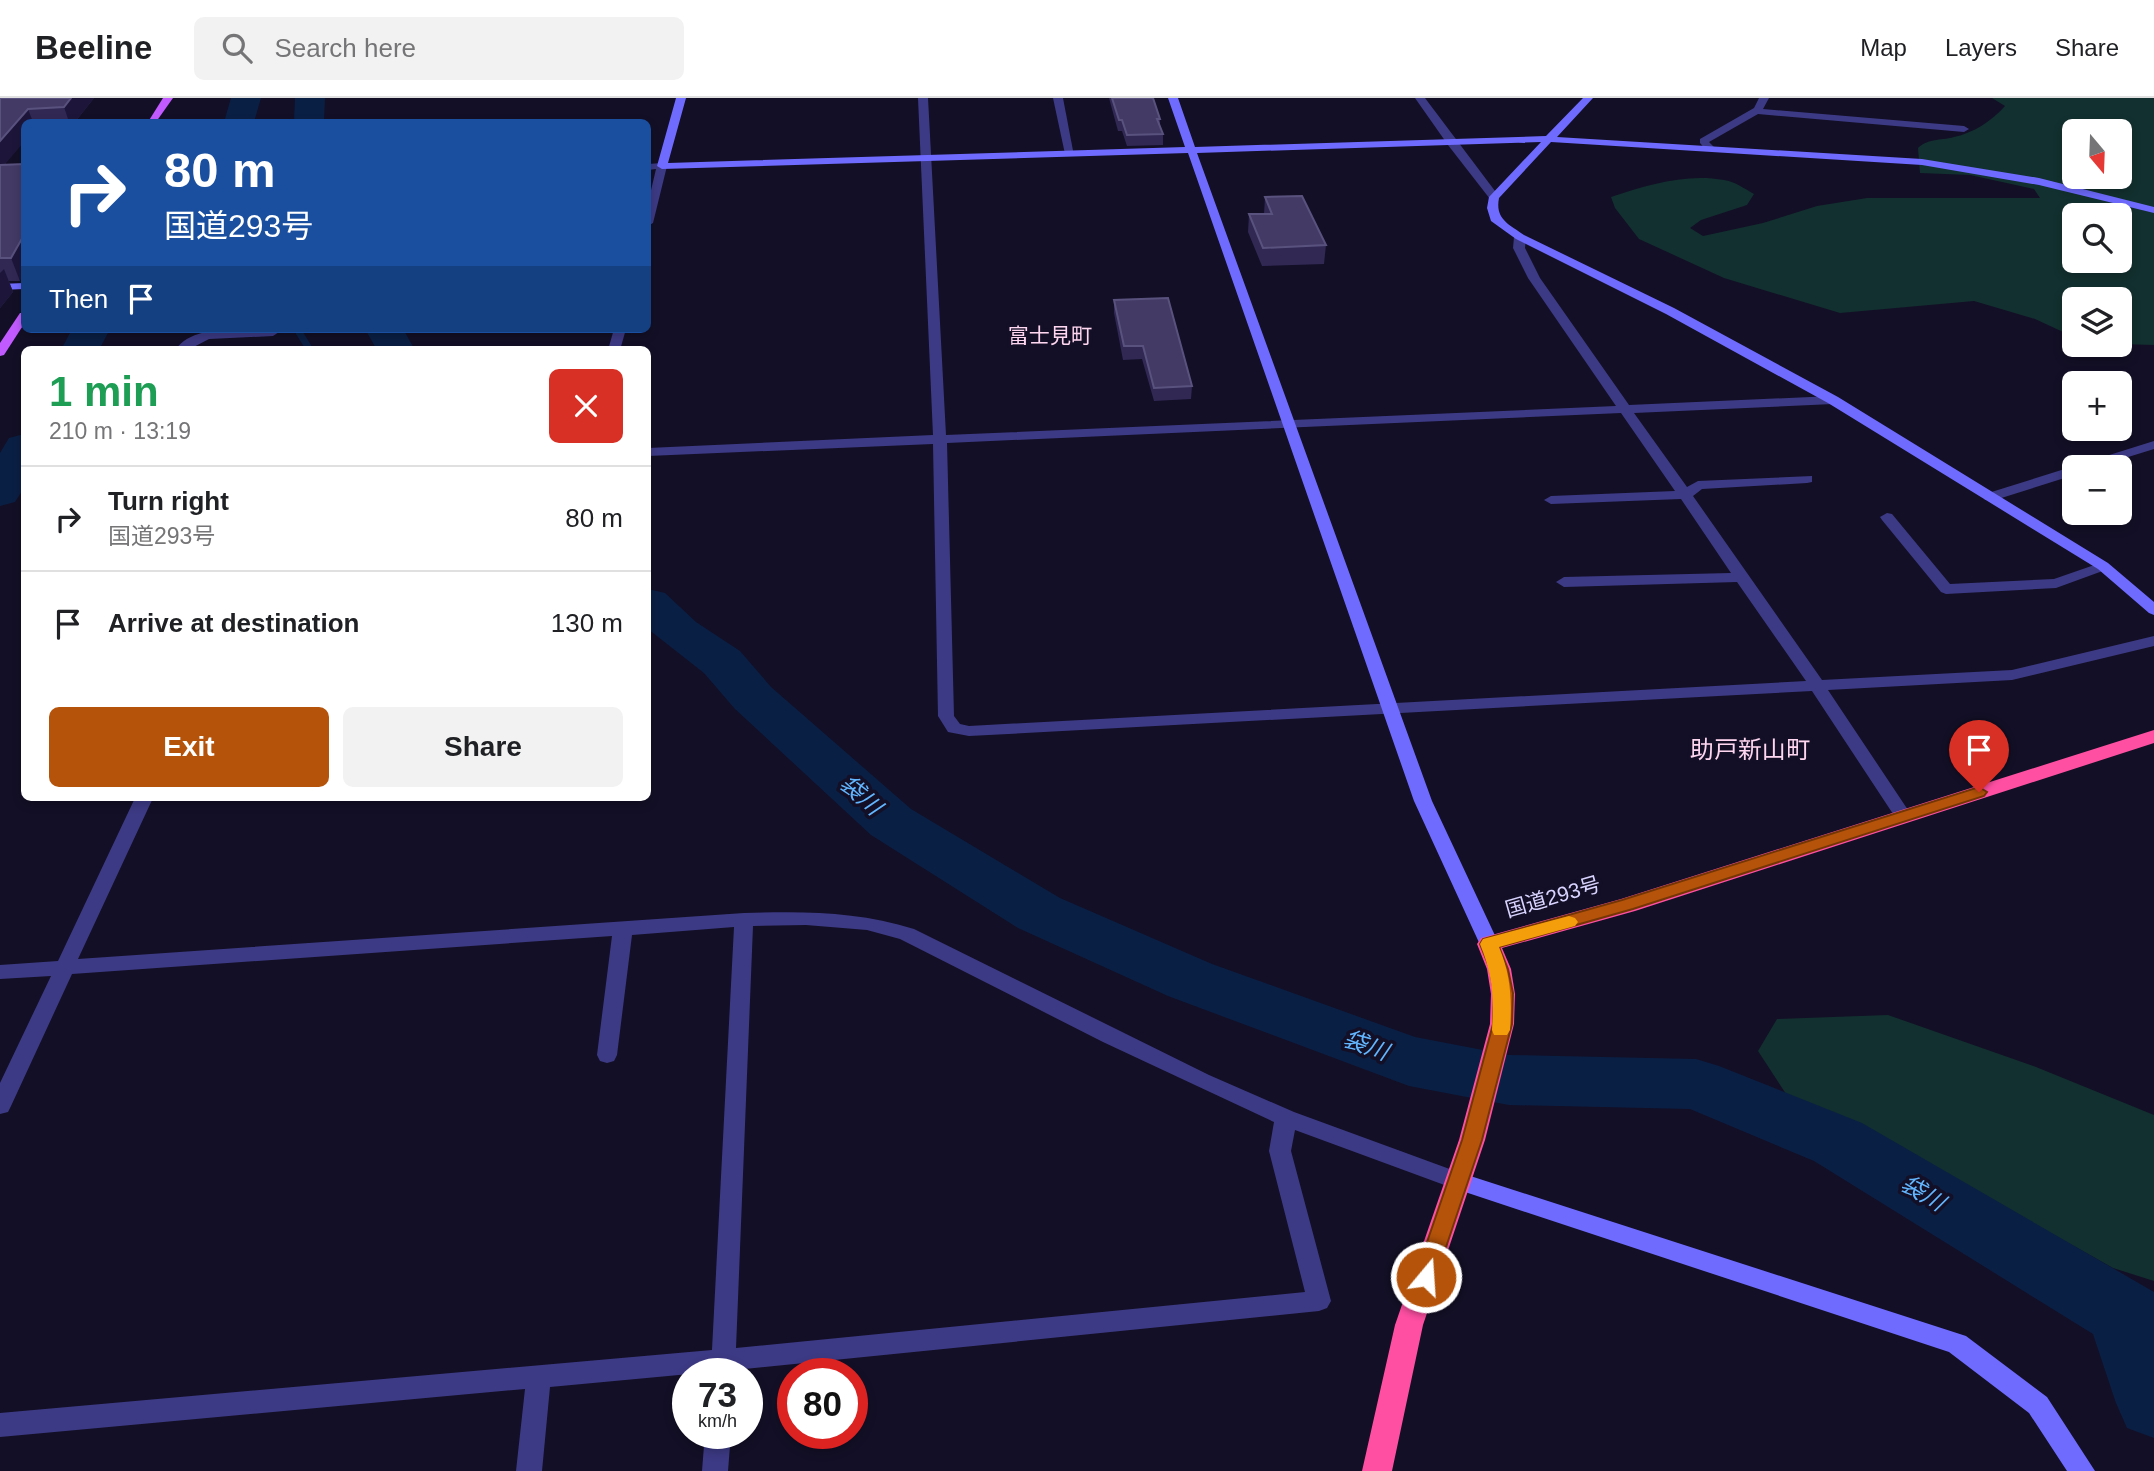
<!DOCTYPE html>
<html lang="en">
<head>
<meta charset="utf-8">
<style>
  body { margin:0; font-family:Helvetica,"Noto Sans JP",sans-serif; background:#f2f2f2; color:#202124; height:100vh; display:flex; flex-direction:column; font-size:26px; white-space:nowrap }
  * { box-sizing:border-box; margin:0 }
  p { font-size:23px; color:#757577 }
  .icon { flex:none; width:38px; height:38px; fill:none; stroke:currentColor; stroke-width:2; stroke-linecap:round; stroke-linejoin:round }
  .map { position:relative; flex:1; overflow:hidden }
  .sheet { position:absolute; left:21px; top:248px; width:630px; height:455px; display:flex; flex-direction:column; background:#fff; border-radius:10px; box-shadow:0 4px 10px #0003 }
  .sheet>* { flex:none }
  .banner { position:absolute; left:21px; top:21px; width:630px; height:214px; border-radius:10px; box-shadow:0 4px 10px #0003; background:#1a4fa0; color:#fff; overflow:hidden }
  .needle { width:46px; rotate:161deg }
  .buttons { position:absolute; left:2062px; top:21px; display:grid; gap:14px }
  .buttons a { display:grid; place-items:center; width:70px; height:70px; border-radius:10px; background:#fff; box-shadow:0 4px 10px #0003; font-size:35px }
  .speed { position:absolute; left:672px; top:1260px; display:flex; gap:14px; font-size:35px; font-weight:700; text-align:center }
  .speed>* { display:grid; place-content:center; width:91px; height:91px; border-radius:50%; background:#fff; box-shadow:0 4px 10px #0003; line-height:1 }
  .speed small { font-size:18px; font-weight:400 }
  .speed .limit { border:10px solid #d22; background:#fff; color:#111 }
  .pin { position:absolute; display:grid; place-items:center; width:60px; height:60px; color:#fff; margin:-72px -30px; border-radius:50% 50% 50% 0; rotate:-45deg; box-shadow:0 0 7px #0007 }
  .pin .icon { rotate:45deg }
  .me { position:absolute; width:77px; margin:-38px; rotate:18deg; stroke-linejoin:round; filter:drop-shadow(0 0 5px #0008) }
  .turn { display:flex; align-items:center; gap:24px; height:147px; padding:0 28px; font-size:32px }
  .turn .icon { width:91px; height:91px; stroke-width:2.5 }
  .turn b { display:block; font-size:49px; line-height:60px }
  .then { display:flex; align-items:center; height:66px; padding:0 28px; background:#0003; gap:14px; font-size:26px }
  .round { display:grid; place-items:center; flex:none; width:74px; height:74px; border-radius:10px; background:#f2f2f2 }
  .headline { display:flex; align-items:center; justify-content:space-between; height:119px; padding:0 28px }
  h1 { font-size:42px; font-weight:600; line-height:52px; color:#1e9e55 }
  .action { display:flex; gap:14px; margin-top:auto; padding:14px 28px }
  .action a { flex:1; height:80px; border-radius:10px; background:#b45309; color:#fff; font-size:28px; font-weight:600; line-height:80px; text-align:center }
  .action a+a { background:#f2f2f2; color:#202124 }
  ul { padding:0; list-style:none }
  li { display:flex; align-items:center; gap:21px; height:105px; padding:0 28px; border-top:2px solid #e0e0e0 }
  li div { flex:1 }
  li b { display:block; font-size:26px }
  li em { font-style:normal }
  header { display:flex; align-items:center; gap:42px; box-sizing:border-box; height:98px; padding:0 35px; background:#fff; border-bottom:2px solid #e0e0e0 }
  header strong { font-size:33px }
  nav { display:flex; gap:38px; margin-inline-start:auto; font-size:24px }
  .search { width:490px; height:63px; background:#f2f2f2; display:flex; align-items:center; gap:18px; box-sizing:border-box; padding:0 24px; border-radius:10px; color:#757577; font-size:26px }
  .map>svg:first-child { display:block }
  .green { fill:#12302f; fill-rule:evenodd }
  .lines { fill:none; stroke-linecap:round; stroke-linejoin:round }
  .stream { stroke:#0a1f44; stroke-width:7 }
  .river { fill:#0a1f44; fill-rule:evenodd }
  .street { fill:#3d3a85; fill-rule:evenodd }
  .secondary { fill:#6f6bff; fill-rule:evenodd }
  .primary { fill:#c25bff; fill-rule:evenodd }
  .highway { fill:#ff4fa3; fill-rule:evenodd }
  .wall { fill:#312854 }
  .shaded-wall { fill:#1d163a }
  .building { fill:#433a66; stroke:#5a527e; stroke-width:2 }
  .route { fill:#b45309; stroke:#753606; stroke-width:2 }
  .slow { fill:#f59e0b }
  .labels { text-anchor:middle; stroke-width:7; stroke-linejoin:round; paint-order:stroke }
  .far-quarter-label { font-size:21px; fill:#ffd6f0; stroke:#130f26 }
  .street-label { font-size:21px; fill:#d9d4ff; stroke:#130f26 }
  .water-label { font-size:23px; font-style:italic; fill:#62b6ff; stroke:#130f26 }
  .quarter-label { font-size:24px; fill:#ffd6f0; stroke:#130f26 }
</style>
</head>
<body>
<header>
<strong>Beeline</strong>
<div class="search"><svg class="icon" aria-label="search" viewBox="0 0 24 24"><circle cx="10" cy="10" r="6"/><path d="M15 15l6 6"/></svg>Search here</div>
<nav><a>Map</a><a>Layers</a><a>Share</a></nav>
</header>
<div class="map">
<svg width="2154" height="1373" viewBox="0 0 2154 1373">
  <rect width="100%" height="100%" fill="#130f26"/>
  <g class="green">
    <path d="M1992,0h162v247l-35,-1v-45h-45v38l-39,-18 -61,-18 -134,12 -116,-35 -85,-39 -24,-31 -4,-11c36,-12 75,-24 113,-17 10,1 21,9 30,14l-7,11 -46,15 -11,8 13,8 60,-13 54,-17 50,-8h173l-6,-9 -64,-14 -50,-2 -2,-25c11,-10 21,-7 36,-11 19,-4 38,-16 51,-31zM2074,33h45v46h-45zM2074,117h45v46h-45z"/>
    <polygon points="1888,917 2036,969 2154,1017 2154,1183 2113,1170 1985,1098 1790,1002 1758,953 1777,921"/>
  </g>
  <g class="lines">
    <polyline class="stream" points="297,231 310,252"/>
    <g class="river">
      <polygon points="231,0 261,0 254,24 224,24"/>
      <polygon points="295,0 325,0 324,24 294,24"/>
      <polygon points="72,231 110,231 99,252 61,252"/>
      <polygon points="365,231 403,231 415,252 377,252"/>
      <polygon points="24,336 24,390 15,404 0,408 0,355 9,340"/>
      <polygon points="648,491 665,495 696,524 740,553 771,589 911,711 1060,800 1212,866 1415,939 1509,957 1696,961 1719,968 1862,1025 2154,1194 2154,1340 2127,1330 2116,1305 2093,1236 1814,1063 1690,1011 1509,1007 1409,988 1168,898 1018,830 871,737 735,611 704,575 648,531"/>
    </g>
    <g class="street">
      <path d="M918,0h10l18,337 670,-29 -88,-128 -15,-30 1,-11 6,-3 6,3 -1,11 15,30 89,127 204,-9 6,4 -6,4 -199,9 53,74 11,-6 114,-5v6l-5,1 -105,6 -9,7 129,184 190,-10 142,-34v10l-142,34 -184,10 84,126 -9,6 -6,-2 -85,-129 -843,45 -21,-4 -10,-16 -5,-272 -285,12v-8l285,-13zM1621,315l54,78 -124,5 -7,4 7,4 130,-5 50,74 -167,4 -8,5 8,5 173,-5 69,99 -837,45 -9,-2 -6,-8 -7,-273z"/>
      <polygon points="1053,0 1063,0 1074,58 1065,56"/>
      <polygon points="1415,0 1425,0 1498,97 1498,101 1490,101 1448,47"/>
      <polygon points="1759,0 1769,0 1763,11 1964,28 1969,31 1964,34 1758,16 1709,44 1716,51 1715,53 1707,53 1700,45 1700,41 1754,10"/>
      <polygon points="662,65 667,68 653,125 648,128 648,105 656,71 648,72 648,66"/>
      <path d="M236,231h40l3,3 -6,4 -64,3 -21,11h-13c14,-19 39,-20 61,-21z"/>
      <polygon points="614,231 626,231 620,252 608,252"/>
      <polygon points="2154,343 2154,351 2096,369 2074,369 2074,377 1995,402 1985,402 1983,399 1985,396"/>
      <polygon points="1887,415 1892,416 1950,486 2054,481 2103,464 2110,468 2108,471 2056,490 1946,496 1941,494 1882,422 1880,419"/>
      <path d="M135,700h18l-75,161 666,-46c59,-2 113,-2 170,16l295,146 85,37 172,63 3,6 -3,6 -8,3 -163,-60 -4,21 40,150 -4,7 -8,3 -584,59v4l-24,-2 -161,15 -8,84h-26l9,-82 -525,48v-24l712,-63 22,-423 -102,8 -15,120 -3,6 -7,2 -7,-2 -3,-6 15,-119 -540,38 -61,132 -3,6 -8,2v-31l51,-107 -51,3v-14l58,-4zM806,827l61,5 33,9 203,103 171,80 -5,29 36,141 -569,56 17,-422z"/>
      <polygon points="705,1335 731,1335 728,1373 702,1373"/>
    </g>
    <g class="secondary">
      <path d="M676,0h10l-18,65 517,-16 -17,-49h10l17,49 351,-11 37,-38h10l-36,39 365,22 117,19 115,29v6l-115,-28 -117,-20 -371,-23 -52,56c-4,21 9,26 25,37l150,73 164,89 270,166 46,39v13l-5,-2 -51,-44 -270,-166 -162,-89 -150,-75 -25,-18 -4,-13 2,-11 52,-55 -344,11 235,648 67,143 -3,5h-14l-68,-148 -226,-648 -526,16 -5,-3z"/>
      <polygon points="24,185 24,191 0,192 0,186"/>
      <polygon points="1458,1074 1966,1238 2047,1299 2095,1373 2067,1373 2029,1315 1949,1254 1450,1089 1447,1083 1450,1077"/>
    </g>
    <g class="primary">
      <polygon points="163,0 173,0 156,24 148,24"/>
      <polygon points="20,215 24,215 24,226 4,257 0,258 0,245"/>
    </g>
    <polygon class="highway" points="2154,632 2154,645 1635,813 1502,850 1511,871 1515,896 1514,926 1485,1042 1423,1227 1392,1373 1362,1373 1395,1227 1459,1042 1490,926 1491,896 1487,871 1477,846 1481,840 1621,801"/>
  </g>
  <g class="wall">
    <polygon points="0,0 94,0 75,24 24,24 5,67 20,183 9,183 13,194 0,210"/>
    <polygon points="1109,0 1153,0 1160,21 1160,27 1163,36 1163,47 1127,48 1122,33 1118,33"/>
    <polygon points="1265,99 1326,147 1324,166 1262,168 1248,134 1249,116 1264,116"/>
    <polygon points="1114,202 1192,288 1191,301 1154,303 1142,261 1123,262 1114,215"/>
  </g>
  <g class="shaded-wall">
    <polygon points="71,0 94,0 75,24 69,24 64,9"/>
    <polygon points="28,11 33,24 24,24 24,44 0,72 0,43"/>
    <polygon points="24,137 24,175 20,183 11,160"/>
    <polygon points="4,171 13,194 0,210 0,175"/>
  </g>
  <g class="building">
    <polygon points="0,0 71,0 64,9 28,11 0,43"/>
    <polygon points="1112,0 1153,0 1160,21 1157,21 1163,36 1127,37 1122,22 1119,22"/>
    <polygon points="24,66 24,137 11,160 0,160 0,67"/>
    <polygon points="1302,98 1326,147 1263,150 1249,116 1272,116 1265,99"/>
    <polygon points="1168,200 1192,288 1154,290 1143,248 1124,248 1114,202"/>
  </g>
  <polygon class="route" points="1979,689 1987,694 1984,698 1633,811 1499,849 1508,871 1513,895 1512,926 1482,1042 1436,1179 1433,1185 1426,1188 1418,1185 1415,1179 1462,1042 1493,926 1494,895 1490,871 1480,846 1483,841 1622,802"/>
  <path class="slow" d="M1569,818l6,2 3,4 -3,4 -76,21c12,29 13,52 11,83l-3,5h-13l-2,-5c2,-34 1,-54 -12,-86l3,-5z"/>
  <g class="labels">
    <g class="far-quarter-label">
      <text x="1050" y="245">富士見町</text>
    </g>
    <g class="street-label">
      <text transform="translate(1553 799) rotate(-16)" y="7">国道293号</text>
    </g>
    <g class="water-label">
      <text transform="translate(861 697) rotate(42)" y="8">袋川</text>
      <text transform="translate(1366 947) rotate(20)" y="8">袋川</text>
      <text transform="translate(1923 1095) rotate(31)" y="8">袋川</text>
    </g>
    <g class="quarter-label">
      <text x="1750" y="660">助戸新山町</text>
    </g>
  </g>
</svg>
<div class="buttons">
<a><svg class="needle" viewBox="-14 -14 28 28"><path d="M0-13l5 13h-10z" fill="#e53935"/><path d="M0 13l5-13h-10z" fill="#757577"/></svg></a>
<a><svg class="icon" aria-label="search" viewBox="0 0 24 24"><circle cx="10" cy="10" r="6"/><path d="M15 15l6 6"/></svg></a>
<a><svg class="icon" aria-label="layers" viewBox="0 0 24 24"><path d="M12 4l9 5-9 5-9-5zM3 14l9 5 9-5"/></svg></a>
<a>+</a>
<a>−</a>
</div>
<div class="speed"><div>73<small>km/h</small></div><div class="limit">80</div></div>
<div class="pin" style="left:1979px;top:694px;background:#d93025"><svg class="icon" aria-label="arrive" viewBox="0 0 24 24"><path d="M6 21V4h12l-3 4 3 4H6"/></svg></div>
<svg class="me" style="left:1426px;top:1179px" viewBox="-20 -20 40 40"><circle r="17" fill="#b45309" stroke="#fff" stroke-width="3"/><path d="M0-11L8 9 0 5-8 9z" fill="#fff"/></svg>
<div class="banner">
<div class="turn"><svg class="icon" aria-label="right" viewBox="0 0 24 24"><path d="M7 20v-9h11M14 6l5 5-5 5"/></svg><div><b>80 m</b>国道293号</div></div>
<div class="then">Then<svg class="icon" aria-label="arrive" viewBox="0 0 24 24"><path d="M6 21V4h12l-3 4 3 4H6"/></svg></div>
</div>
<section class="sheet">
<div class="headline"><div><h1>1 min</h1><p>210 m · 13:19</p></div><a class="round" style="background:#d93025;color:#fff"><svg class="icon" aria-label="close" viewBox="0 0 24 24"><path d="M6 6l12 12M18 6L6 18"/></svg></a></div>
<ul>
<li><svg class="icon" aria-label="right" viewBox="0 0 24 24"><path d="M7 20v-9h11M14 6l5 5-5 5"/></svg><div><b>Turn right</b><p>国道293号</p></div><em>80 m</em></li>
<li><svg class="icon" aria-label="arrive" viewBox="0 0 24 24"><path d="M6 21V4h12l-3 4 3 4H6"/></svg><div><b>Arrive at destination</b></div><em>130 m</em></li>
</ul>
<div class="action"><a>Exit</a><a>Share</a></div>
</section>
</div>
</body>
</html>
